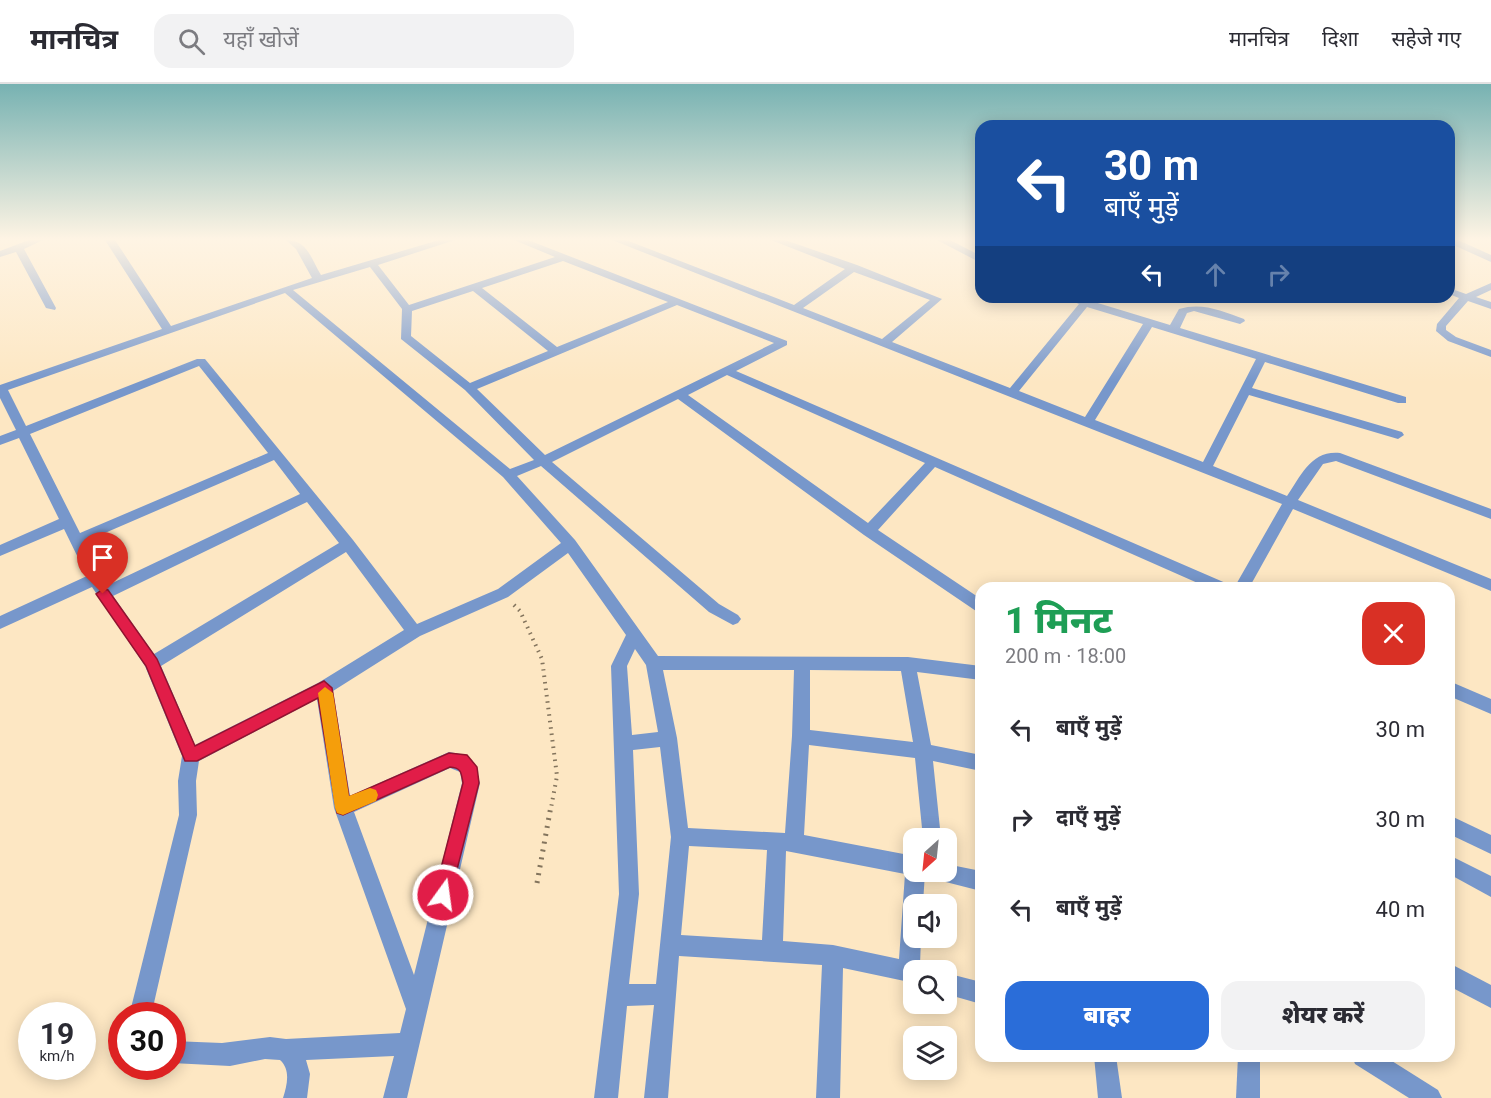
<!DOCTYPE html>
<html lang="hi">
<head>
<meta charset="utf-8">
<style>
  body { margin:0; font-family:Roboto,"Noto Sans Devanagari",sans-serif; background:#f2f2f3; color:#2b2b33; height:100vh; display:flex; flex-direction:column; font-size:22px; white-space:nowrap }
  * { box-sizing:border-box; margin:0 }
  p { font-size:20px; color:#7c7c81 }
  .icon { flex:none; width:33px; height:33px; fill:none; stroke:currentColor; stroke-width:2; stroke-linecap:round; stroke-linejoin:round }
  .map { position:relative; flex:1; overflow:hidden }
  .drawer { position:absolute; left:975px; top:498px; width:480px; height:480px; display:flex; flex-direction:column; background:#fff; border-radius:18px; box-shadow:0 3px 15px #0003 }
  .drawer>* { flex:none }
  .hud { position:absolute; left:975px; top:36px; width:480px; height:183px; border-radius:18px; box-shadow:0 3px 15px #0003; background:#1a4fa0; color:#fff; overflow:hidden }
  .needle { width:39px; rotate:207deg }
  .buttons { position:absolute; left:903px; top:744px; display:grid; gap:12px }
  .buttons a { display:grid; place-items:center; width:54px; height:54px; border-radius:12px; background:#fff; box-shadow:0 3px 15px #0003; font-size:30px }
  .speed { position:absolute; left:18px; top:918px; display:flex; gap:12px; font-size:30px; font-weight:700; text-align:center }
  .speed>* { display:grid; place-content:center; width:78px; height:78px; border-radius:50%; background:#fff; box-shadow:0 3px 15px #0003; line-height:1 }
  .speed small { font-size:15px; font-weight:400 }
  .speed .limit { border:9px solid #d22; background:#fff; color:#111 }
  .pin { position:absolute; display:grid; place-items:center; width:51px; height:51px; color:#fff; margin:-62px -26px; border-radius:50% 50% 50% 0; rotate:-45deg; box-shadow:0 0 6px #0007 }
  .pin .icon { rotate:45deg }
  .me { position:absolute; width:66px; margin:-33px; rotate:14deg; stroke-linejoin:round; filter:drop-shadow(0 0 4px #0008) }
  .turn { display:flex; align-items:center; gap:21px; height:126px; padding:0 30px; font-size:27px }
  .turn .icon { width:78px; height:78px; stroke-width:2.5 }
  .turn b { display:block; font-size:42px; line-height:51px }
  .lanes { display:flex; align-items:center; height:57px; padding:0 30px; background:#0003; justify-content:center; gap:30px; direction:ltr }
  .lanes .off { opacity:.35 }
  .round { display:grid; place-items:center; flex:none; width:63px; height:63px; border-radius:18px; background:#f2f2f3 }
  .headline { display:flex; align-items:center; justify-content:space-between; height:102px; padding:0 30px }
  h1 { font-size:36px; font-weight:800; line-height:45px; color:#1e9e55 }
  .button { display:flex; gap:12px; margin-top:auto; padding:12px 30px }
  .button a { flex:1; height:69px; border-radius:18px; background:#2a6dd9; color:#fff; font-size:24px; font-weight:800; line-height:69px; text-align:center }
  .button a+a { background:#f2f2f3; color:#2b2b33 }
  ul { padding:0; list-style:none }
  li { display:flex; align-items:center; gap:18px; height:90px; padding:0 30px }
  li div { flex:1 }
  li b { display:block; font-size:22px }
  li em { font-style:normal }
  header { display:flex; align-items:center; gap:36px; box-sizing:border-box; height:84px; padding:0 30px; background:#fff; border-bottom:2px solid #e1e1e2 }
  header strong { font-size:28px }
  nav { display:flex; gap:33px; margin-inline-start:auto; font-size:21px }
  .search { width:420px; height:54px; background:#f2f2f3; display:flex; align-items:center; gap:15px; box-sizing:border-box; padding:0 21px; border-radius:18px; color:#7c7c81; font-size:22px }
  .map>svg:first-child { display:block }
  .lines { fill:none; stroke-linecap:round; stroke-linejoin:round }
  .path-far1 { stroke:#83745d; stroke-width:4; stroke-dasharray:1.5 5; stroke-linecap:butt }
  .path { stroke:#83745d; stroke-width:5; stroke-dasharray:2 6; stroke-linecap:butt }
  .minor { fill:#7797cb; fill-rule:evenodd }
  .route { fill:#e11d48; stroke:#92132f; stroke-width:1.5 }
  .slow { fill:#f59e0b }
</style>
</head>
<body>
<header>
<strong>मानचित्र</strong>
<div class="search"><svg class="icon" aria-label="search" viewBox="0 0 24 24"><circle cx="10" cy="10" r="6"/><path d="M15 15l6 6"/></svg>यहाँ खोजें</div>
<nav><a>मानचित्र</a><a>दिशा</a><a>सहेजे गए</a></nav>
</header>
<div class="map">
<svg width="1491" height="1014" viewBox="0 0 1491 1014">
  <rect width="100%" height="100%" fill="#fde7c3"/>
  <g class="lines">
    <polyline class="path-far1" points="514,521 520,527 542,575 557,692 551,724"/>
    <polyline class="path" points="537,799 551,722"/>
    <g class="minor">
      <polygon points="29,156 43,156 24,165 56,224 55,226 46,224 16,168 0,173 0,167"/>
      <path d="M105,156h10l56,86 141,-48 -16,-29 -10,-9c22,0 25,19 35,35l118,-35h16l-77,25 31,40 146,-48 -41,-17h14l259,101v4l-51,26 492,213 2,4h-21l-274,-121 -57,63 103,69v14l-5,-2 -112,-76 -186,-136 -126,63 167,142 19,11 3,4 -3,4 -5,2 -24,-13 -168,-146 -24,10 58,64 83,116 250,1 73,9v14l-64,-8 14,73 50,10v16l-48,-10 8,77h-18l-8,-80 -106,-13 -5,90 110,21v16h11l-2,32h-9v34h7l-1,27 4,5h-10v13l-71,-15 -3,130h-24l6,-133 -143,-9 -11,142h-24l10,-93 -27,1 -9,92h-24l25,-204 -8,-228 15,-31 -58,-82 -60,44 -88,39 -87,55 17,105 99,-44 11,2 12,6 8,23 -73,315h-24l11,-42 -88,4 4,14 -3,24h-24c4,-13 8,-28 -3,-38l-15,-1 -35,7 -58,-3v-22l50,2 48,-6 16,2 114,-6 6,-24 -72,-201 -17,-109 -118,62 -3,20 1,34 -46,201h-22l50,-201 -1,-34 4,-25 -37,-90 -53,-79 -92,42v-13l87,-40 -23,-47 -64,27v-11l59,-26 -40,-81 -19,7v-9l16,-6 -16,-32v-13l162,-56zM563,177l105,41 -111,45 -75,-59zM370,183l32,42 -1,30 64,51 69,70 -24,9 -217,-179zM473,207l75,60 -78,32 -59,-47 1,-25zM285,209l218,184 58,66 -63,46 -81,35 -64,-84 -148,-181h-8l-171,67 -18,-36zM677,221l97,38 -229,112 -68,-66zM199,282l69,87 -188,80 -50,-99zM727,291l198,88 -57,60 -180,-128zM274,376l26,34 -194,92 -22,-44zM307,418l32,41 -185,111 -41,-58zM346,468l58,78 -86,53 -123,62 -34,-79zM635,565l11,16 12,67 -26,3 -5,-69zM663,586h131l-2,66 -7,97 -97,-5 -11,-90zM810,586l91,1 12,71 -103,-12zM660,663l11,90 -15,147h-27l10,-90 -6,-144zM450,684l10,4 2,11 -48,192 -60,-163zM689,762l78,4 -5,90 -81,-5zM786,767l119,23 -6,85 -66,-14 -50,-4z"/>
      <path d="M612,156h14l168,65 51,-36 -74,-29h14l72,25 85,34 -50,43 118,46 69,-84 -17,-7h16l92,28 9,-16c23,-7 43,2 65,10l1,2 -5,3 -46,-13 -7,2 -7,15 226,69v6h-8l-133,-41 -13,26 150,44 2,3 -6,4 -149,-44 -36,71 74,30c14,-20 24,-46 53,-43l151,56v10l-155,-58 -13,3 -25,36 193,79v12l-198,-82 -44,79h-15l48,-84zM854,188l76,28 -48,39 -79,-31zM1087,223l56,17 -58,93 -66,-26zM1152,243l104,32 -53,103 -108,-42z"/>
      <polygon points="937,156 950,156 981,172 981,179"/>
      <polygon points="1449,156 1458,156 1491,171 1491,178 1449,159"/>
      <polygon points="1491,199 1491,206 1476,213 1491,218 1491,225 1468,217 1446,242 1446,246 1456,253 1491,266 1491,273 1448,257 1436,247 1437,240 1459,214 1449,210 1449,204 1466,210"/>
      <polygon points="1449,597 1491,615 1491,630 1449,612"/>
      <polygon points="1449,731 1491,751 1491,770 1449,750"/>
      <polygon points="1449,771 1491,792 1491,813 1449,790"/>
      <polygon points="946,780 981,787 981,807 934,795 931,788 946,788"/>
      <polygon points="1449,879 1491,901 1491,924 1449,902"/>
      <polygon points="946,889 981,898 981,920 946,910"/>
      <polygon points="1094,972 1116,972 1122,1014 1098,1014"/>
      <polygon points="1238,972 1260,972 1260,1014 1236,1014"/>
      <polygon points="1352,972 1384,972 1438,1006 1442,1014 1409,1014 1355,980"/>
    </g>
  </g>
  <linearGradient id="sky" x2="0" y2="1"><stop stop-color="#77b2b2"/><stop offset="0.52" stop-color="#fef4e4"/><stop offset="1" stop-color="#fef4e4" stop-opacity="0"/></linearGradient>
  <rect width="1491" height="298" fill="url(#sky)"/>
  <path class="route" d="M103,505l5,1 49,69 38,87 129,-65 8,7 17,109 100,-44 18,2 10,12 2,16 -30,118 -6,3 -6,-3 -3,-6 29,-112c-2,-10 -1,-15 -13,-16l-107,48 -6,-2 -19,-115 -121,63h-12l-39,-95 -50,-72z"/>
  <polygon class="slow" points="325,603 333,609 349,712 370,704 376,706 378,711 376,717 343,731 337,729 335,724 318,609"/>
</svg>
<div class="buttons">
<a><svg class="needle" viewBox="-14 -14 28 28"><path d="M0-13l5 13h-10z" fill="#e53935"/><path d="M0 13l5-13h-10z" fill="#7c7c81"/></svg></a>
<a><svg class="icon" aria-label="sound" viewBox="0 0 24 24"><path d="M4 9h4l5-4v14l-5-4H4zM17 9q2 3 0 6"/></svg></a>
<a><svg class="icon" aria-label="search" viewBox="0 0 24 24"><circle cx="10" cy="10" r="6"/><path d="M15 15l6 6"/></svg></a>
<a><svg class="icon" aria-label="layers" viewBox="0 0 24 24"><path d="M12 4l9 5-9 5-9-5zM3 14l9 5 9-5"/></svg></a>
</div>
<div class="speed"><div>19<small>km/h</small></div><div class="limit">30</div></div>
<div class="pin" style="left:103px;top:510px;background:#d93025"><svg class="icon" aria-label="arrive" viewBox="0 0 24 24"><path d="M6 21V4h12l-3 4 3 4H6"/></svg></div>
<svg class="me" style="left:443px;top:811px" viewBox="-20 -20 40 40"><circle r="17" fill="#e11d48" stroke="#fff" stroke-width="3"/><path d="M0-11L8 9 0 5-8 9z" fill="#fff"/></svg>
<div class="hud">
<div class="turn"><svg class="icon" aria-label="left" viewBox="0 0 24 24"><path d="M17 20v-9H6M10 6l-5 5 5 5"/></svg><div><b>30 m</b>बाएँ मुड़ें</div></div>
<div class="lanes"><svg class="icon" aria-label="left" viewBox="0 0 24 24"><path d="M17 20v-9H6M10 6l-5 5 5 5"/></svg><svg class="icon off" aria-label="ahead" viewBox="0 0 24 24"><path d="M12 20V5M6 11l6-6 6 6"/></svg><svg class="icon off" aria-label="right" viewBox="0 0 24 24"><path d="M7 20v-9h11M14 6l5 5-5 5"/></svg></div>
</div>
<section class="drawer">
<div class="headline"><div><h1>1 मिनट</h1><p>200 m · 18:00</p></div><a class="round" style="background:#d93025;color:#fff"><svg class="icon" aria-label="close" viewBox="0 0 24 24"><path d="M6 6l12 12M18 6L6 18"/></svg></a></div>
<ul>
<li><svg class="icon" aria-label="left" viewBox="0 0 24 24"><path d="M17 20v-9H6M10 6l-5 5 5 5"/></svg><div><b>बाएँ मुड़ें</b></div><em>30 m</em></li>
<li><svg class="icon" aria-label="right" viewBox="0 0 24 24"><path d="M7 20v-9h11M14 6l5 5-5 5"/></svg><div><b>दाएँ मुड़ें</b></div><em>30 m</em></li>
<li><svg class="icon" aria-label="left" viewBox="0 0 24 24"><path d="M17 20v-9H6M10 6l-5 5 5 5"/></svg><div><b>बाएँ मुड़ें</b></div><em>40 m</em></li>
</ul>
<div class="button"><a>बाहर</a><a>शेयर करें</a></div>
</section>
</div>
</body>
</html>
